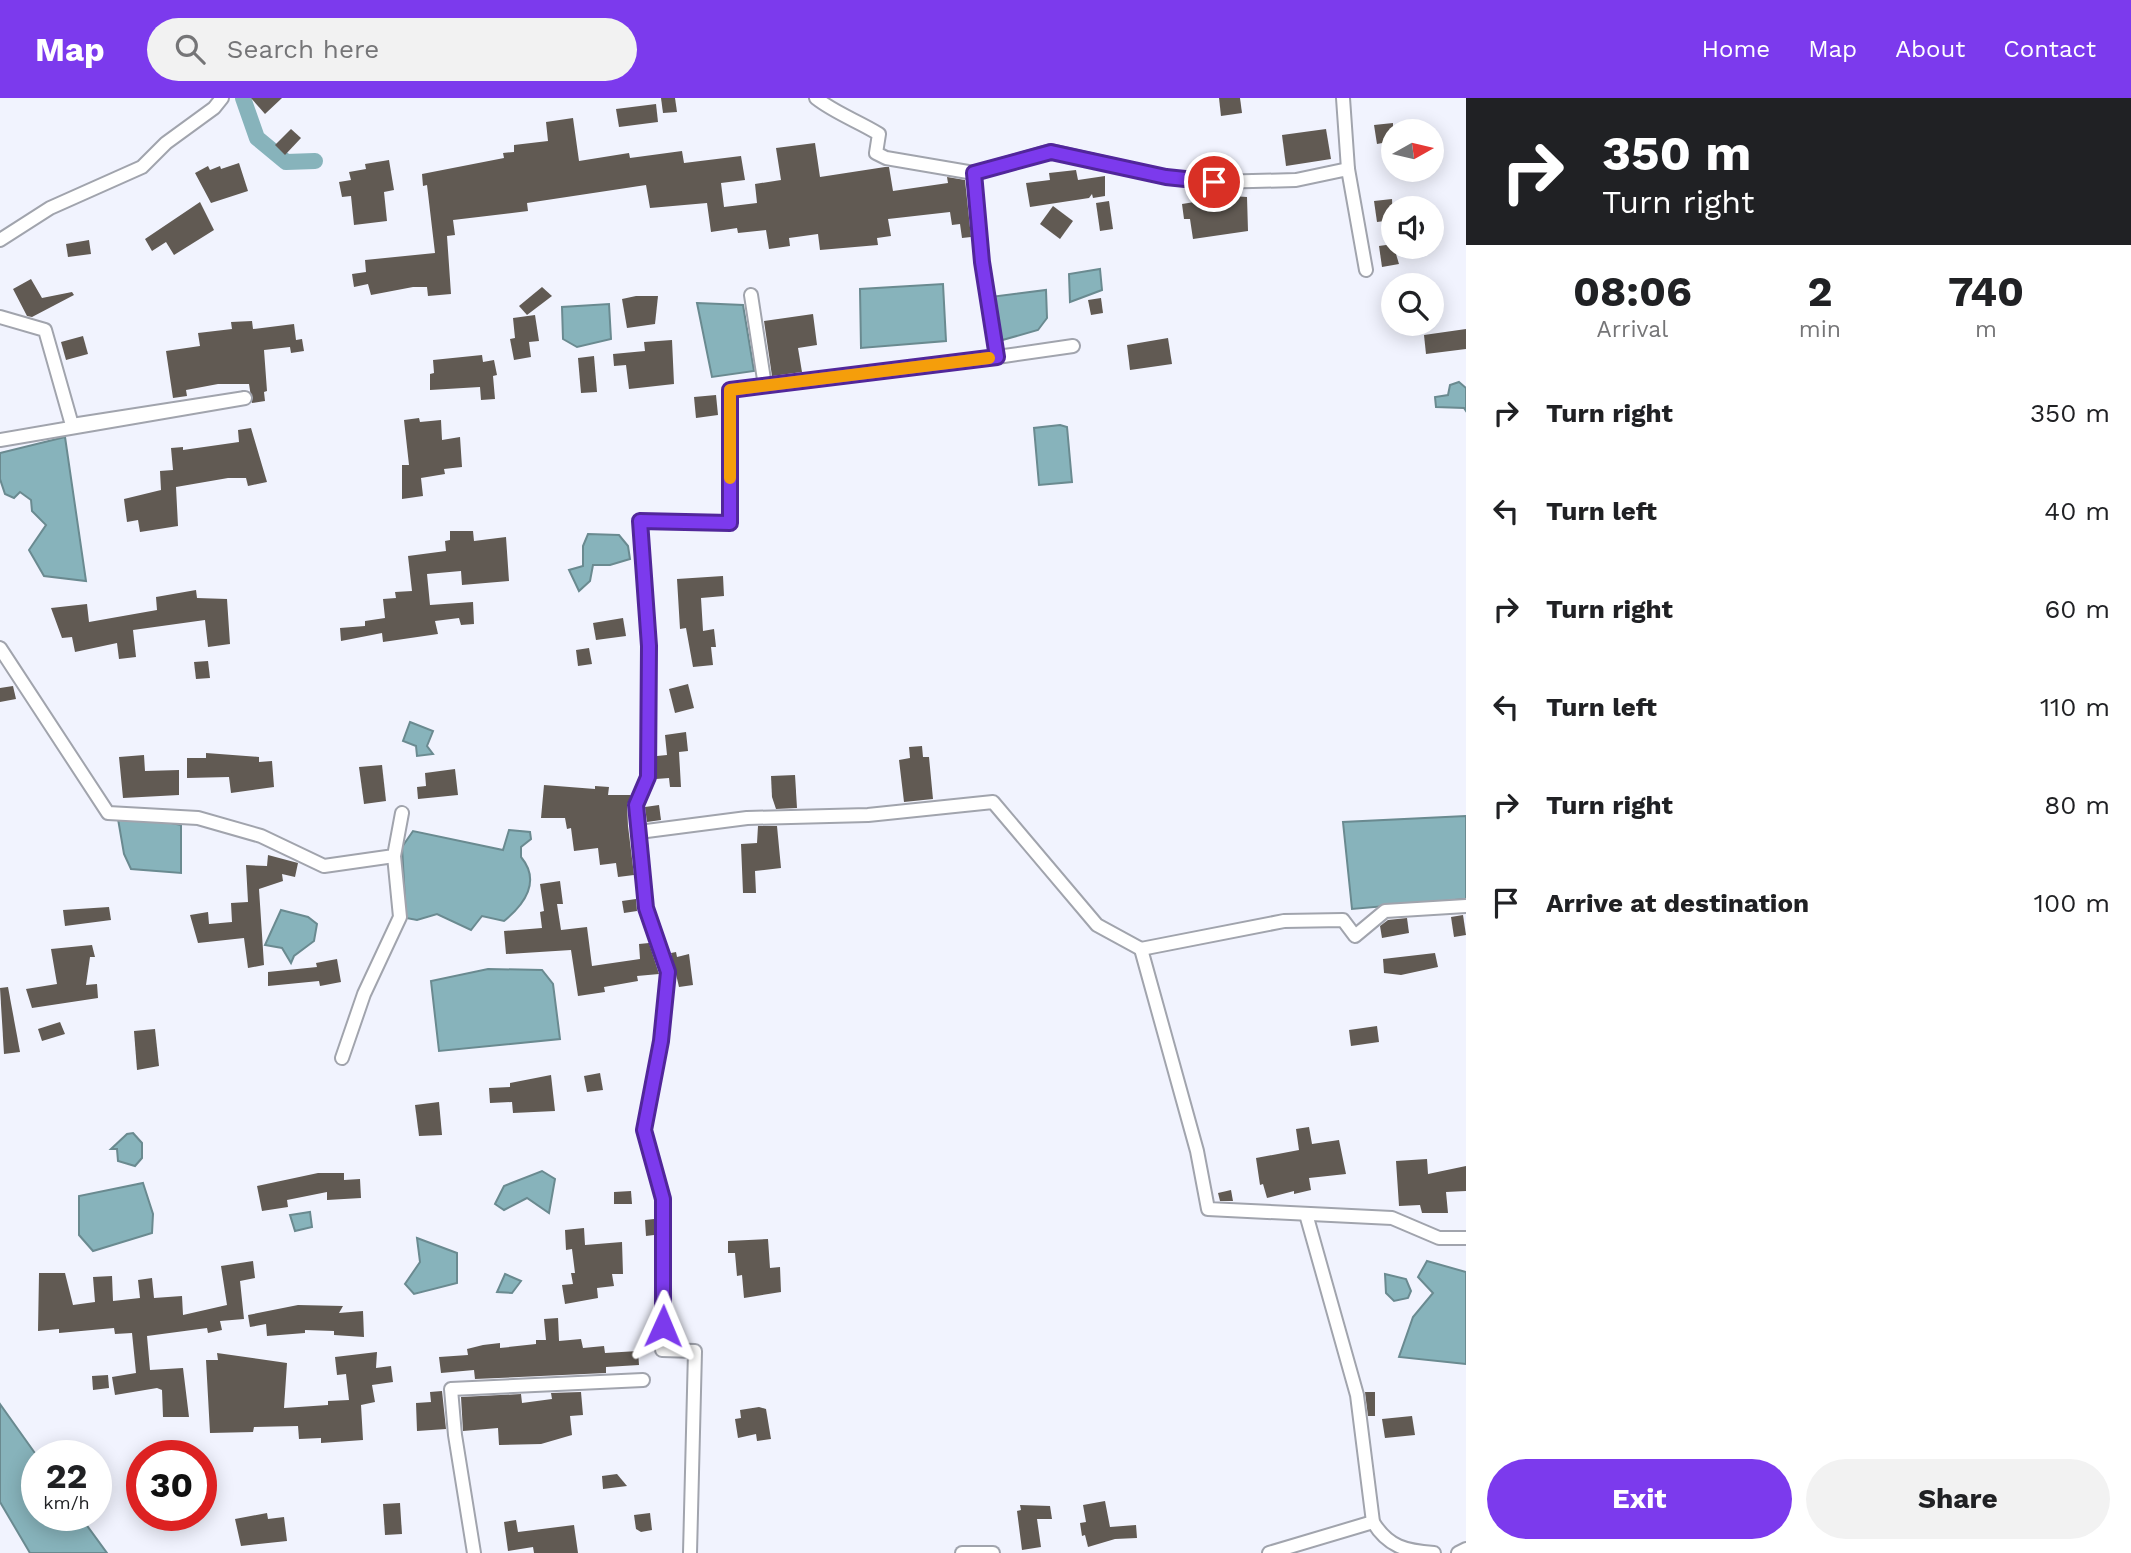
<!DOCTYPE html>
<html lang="en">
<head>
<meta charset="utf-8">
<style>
  body { margin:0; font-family:"Work Sans",sans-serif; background:#f2f2f2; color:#202124; height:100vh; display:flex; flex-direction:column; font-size:26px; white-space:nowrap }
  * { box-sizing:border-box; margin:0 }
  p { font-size:23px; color:#757577 }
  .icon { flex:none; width:38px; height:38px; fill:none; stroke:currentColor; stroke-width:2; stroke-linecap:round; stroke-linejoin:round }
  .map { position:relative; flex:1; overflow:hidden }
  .details { display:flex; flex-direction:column; background:#fff; width:665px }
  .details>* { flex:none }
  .guide { background:#202124; color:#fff; overflow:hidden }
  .needle { width:46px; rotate:82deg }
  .buttons { position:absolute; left:1381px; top:21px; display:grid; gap:14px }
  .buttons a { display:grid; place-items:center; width:63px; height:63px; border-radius:50%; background:#fff; box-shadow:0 4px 18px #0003; font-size:35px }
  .speed { position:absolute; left:21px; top:1342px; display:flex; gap:14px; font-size:35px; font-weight:700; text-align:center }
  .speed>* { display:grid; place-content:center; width:91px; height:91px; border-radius:50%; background:#fff; box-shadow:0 4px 18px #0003; line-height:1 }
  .speed small { font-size:18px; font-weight:400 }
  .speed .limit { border:10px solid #d22; background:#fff; color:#111 }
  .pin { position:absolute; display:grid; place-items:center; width:60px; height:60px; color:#fff; margin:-30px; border:4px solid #fff; border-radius:50%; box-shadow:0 2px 7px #0007 }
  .me { position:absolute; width:77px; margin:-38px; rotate:1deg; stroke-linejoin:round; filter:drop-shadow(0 0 5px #0008) }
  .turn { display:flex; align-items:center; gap:24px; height:147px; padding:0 21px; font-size:32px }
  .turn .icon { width:91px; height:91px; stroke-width:2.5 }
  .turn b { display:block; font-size:49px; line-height:60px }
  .eta { display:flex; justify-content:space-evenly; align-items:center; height:119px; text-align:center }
  .eta b { font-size:42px; font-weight:700; line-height:49px }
  .primary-button { display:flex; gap:14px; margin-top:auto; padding:14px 21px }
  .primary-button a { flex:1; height:80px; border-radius:42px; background:#7c3aed; color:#fff; font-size:28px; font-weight:700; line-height:80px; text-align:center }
  .primary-button a+a { background:#f2f2f2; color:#202124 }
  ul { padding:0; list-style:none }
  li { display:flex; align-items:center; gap:21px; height:98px; padding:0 21px }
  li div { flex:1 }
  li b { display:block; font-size:26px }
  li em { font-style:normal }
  header { display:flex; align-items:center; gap:42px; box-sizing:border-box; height:98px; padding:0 35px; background:#7c3aed; color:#fff }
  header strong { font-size:33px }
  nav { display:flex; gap:38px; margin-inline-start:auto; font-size:24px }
  .search { width:490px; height:63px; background:#f2f2f2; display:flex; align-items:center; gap:18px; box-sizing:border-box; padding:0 24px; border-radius:38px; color:#757577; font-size:26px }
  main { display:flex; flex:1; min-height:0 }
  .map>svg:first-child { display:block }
  .water { fill:#87b3bb; stroke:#6a8a90; stroke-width:2 }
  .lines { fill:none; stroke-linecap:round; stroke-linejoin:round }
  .canal { stroke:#87b3bb; stroke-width:16 }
  .building { fill:#615a53 }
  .street-casing { stroke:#a1a4ad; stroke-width:16 }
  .street { stroke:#fff; stroke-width:12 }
  .route-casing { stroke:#51269a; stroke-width:18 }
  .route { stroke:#7c3aed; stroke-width:12 }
  .slow { stroke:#f59e0b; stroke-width:12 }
</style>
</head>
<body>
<header>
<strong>Map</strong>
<div class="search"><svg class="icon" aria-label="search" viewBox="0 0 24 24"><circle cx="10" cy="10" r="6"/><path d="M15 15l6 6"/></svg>Search here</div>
<nav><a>Home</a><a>Map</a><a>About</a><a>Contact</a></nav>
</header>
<main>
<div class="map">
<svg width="1466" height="1455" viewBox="0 0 1466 1455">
  <rect width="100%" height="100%" fill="#f1f3fe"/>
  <g class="water">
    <polygon points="1100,171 1102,192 1070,204 1069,176"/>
    <polygon points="943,186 946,243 861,250 860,191"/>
    <polygon points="1046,192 1047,220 1038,232 999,243 990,199"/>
    <polygon points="697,205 743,207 754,273 712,279"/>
    <polygon points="609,206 611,241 577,249 563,241 562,209"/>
    <polygon points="1459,284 1466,290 1466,313 1464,310 1436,309 1435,299 1448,297 1450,287"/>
    <polygon points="1060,327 1067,329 1072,384 1039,387 1034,330"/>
    <polygon points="65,339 86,483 44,478 29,452 46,427 32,413 31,402 20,394 14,400 5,396 0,381 0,355"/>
    <polygon points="588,436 619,437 628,448 630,461 610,467 593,467 590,483 579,493 569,472 583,468 583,448"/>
    <polygon points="410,624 433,633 427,648 433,656 417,658 416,648 403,643"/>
    <polygon points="1466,718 1466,801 1352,811 1343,724"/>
    <polygon points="118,721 157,722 181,727 181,775 131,771 124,756"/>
    <path d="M509,732l21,2 1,7 -10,8v10c20,24 4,47 -17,64l-22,-5 -11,14 -34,-16 -20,6 -11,-2 -4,-71 11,-16 90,19z"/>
    <polygon points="281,812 308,819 317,826 314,843 294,858 291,865 282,850 265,847"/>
    <polygon points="488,871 542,872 553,886 560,941 439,953 431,883"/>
    <polygon points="133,1035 142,1045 142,1060 135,1068 118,1063 117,1051 111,1051 127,1036"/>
    <polygon points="542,1073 555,1081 549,1115 527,1100 504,1112 495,1106 504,1088"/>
    <polygon points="143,1085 153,1116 152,1135 93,1153 79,1137 79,1098"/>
    <polygon points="310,1114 312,1129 295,1133 290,1117"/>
    <polygon points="417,1140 457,1155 457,1185 414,1196 405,1186 420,1164"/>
    <polygon points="1427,1163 1466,1174 1466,1266 1399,1259 1413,1219 1433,1195 1418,1179"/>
    <polygon points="505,1176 521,1183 512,1195 497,1194"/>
    <polygon points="1385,1176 1406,1181 1411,1193 1408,1200 1394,1203 1386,1195"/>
    <polygon points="0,1306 37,1358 37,1418 80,1418 107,1455 30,1455 0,1404"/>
  </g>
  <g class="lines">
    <polyline class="canal" points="243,0 257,40 286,64 315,63"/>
  </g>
  <g class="building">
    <polygon points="251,0 282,0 265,16"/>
    <polygon points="661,0 675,0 677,14 663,15"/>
    <polygon points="1219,0 1240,0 1242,15 1221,18"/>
    <polygon points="656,6 658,24 619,29 616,11"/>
    <polygon points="573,20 579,63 629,55 630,60 682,53 684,65 741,58 745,82 721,85 724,109 757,105 755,86 781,82 776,50 815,45 820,79 885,69 889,69 893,93 948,85 947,79 965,82 971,139 962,140 960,126 952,127 950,114 888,121 891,138 877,140 878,147 820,152 818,136 789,140 790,148 769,151 766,132 738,135 737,130 711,134 707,105 650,110 646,87 527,105 528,113 453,122 455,137 447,138 451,196 428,198 427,189 413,189 371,197 368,186 354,189 352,176 366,174 365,162 435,155 427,87 423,88 422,76 504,60 503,55 514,54 514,47 548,43 546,24"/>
    <polygon points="1393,25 1393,43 1377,46 1374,27"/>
    <polygon points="291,31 301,40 285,57 275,47"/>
    <polygon points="1326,31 1331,61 1286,68 1282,37"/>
    <polygon points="389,62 394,92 384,94 387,123 354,127 351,98 342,99 339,84 351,82 349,74 366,71 365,66"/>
    <polygon points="239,65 248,93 211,105 195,75 208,68 210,72 220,68 221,71"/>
    <polygon points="1076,72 1078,82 1105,78 1105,98 1093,100 1092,96 1089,100 1030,109 1026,85 1050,82 1049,75"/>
    <polygon points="1232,98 1247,99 1248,133 1193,141 1190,121 1184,121 1182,106"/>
    <polygon points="1392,101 1393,122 1377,124 1374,103"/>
    <polygon points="1109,103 1113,131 1100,133 1096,105"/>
    <polygon points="200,104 214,132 174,157 166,144 152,153 145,141"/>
    <polygon points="1053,108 1073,123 1060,141 1040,126"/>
    <polygon points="89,142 91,156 68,159 66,146"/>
    <polygon points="1393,146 1399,166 1382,169 1379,148"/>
    <polygon points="31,181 42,200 72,194 74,197 32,219 27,218 13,191"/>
    <polygon points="542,189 552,198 527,217 519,208"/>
    <polygon points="636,198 658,198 655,226 627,230 622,201"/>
    <polygon points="1101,200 1103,215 1091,217 1088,202"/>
    <polygon points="813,216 817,247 798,250 802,274 772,278 764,223"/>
    <polygon points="535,217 539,243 529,244 531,259 514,262 510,241 515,240 513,220"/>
    <polygon points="252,223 253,231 294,226 296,242 302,241 304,253 291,255 290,249 264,252 267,293 264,294 265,303 252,305 249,286 218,286 186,292 187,298 173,300 166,253 200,248 198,235 232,231 231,224"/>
    <polygon points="1466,231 1466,251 1426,256 1424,237"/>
    <polygon points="83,238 88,256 66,262 61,244"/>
    <polygon points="1168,240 1172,266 1130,272 1127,247"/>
    <polygon points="672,242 674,286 629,291 626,267 614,268 613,256 645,253 644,244"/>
    <polygon points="482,257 483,264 494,262 497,277 493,278 495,301 481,302 480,289 430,292 430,276 434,275 433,262"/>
    <polygon points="594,258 597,294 581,295 578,260"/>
    <polygon points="716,297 718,317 696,320 694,299"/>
    <polygon points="419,320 420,324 441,322 442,342 460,339 462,369 444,371 445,376 421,380 423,398 402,401 402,367 409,367 404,322"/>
    <polygon points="251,330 267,384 248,388 246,380 228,380 176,389 178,428 140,434 138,422 127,424 124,401 161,392 160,373 173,372 171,350 183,349 183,352 239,344 238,332"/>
    <polygon points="450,433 473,433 474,443 506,439 509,483 462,487 461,473 427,476 430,507 473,504 474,526 461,527 459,520 435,523 438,536 383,544 382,535 341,543 340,530 365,528 365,523 385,520 383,501 396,500 395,494 412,493 408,458 446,453 445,443 450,442"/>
    <polygon points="723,478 724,498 701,500 703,533 714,531 716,549 711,549 713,567 693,569 686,530 680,531 677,481"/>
    <polygon points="196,492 197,500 227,501 230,546 208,549 205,522 133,532 136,559 119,561 117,545 75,554 72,539 62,540 51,510 87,506 89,524 157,512 156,499"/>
    <polygon points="623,520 626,538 596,542 593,525"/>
    <polygon points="589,550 592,566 578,568 576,552"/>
    <polygon points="208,563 210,580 196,581 194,564"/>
    <polygon points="688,586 694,610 675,615 669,591"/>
    <polygon points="13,588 16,601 0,604 0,590"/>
    <polygon points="686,634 688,653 679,654 681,689 670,689 669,680 656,681 657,658 667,657 665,637"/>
    <polygon points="922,648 923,659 929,659 933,701 904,704 899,662 910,660 909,649"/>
    <polygon points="206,655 259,659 259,664 272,663 274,689 231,695 229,679 187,680 187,660 206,660"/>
    <polygon points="144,657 145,673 179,672 179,697 123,700 119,659"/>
    <polygon points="382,667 386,703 364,706 359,669"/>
    <polygon points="455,671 458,697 418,701 417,689 426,688 425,675"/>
    <polygon points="795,677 797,710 776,711 772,699 771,678"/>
    <polygon points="544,687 595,691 595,688 609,689 608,697 631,697 627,707 628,728 634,777 618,779 616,765 600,767 598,750 574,753 571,730 567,731 565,720 541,720"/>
    <polygon points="659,707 661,722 647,724 645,709"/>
    <polygon points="758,728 777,728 781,770 755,773 756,795 743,795 741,746 757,745"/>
    <polygon points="268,757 298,765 295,779 282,776 283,783 259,791 264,867 248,870 244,840 198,845 190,817 208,814 209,826 232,824 231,805 248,804 246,767 267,768"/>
    <polygon points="560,783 563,806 557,806 561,832 587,829 592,868 640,861 639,846 649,845 659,876 637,878 638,883 604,889 605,894 578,898 571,852 506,856 504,833 542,830 540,814 544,813 540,786"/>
    <polygon points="636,801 637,813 624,815 622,803"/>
    <polygon points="109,809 111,822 65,828 63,812"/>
    <polygon points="1463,817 1466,837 1454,839 1451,819"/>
    <polygon points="1407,820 1409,835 1382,840 1380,828 1388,822"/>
    <polygon points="92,847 95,859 90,859 86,887 97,886 98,900 32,910 26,891 57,886 51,851"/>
    <polygon points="676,854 677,859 689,856 693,887 679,889 671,855"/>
    <polygon points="1435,855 1438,869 1401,877 1384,875 1383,861"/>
    <polygon points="337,861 341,884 320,888 319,883 268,888 268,874 317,869 316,865"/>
    <polygon points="8,889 20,954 4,956 0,890"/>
    <polygon points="60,924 65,936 42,943 38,931"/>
    <polygon points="1377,928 1379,944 1351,948 1349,932"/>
    <polygon points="155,931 159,968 137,972 134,933"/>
    <polygon points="600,975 603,992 587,994 584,978"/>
    <polygon points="551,977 555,1013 513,1015 512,1004 490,1005 489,990 510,989 510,985"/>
    <polygon points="439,1004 442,1037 419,1038 415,1007"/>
    <polygon points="1309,1029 1312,1046 1339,1042 1346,1076 1309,1080 1311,1092 1294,1096 1294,1093 1267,1100 1263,1086 1260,1087 1256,1060 1299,1052 1296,1031"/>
    <polygon points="1427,1061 1428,1076 1466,1068 1466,1093 1446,1094 1448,1115 1422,1115 1420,1107 1399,1108 1396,1063"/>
    <polygon points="318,1075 344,1075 344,1082 360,1081 361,1100 327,1102 327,1094 287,1102 288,1109 262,1113 257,1088"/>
    <polygon points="1231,1092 1233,1103 1220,1103 1218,1095"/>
    <polygon points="631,1093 632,1106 614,1106 614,1094"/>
    <polygon points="654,1121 654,1137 646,1138 645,1122"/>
    <polygon points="584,1130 585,1147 622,1144 623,1176 612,1176 614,1188 597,1190 598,1200 565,1206 562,1187 573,1186 571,1175 575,1175 572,1151 566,1152 565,1132"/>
    <polygon points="768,1141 770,1170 780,1169 781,1194 744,1200 742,1177 737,1178 735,1155 728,1155 728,1143"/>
    <polygon points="253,1163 255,1180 240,1183 244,1221 220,1223 222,1232 208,1235 207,1230 147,1238 150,1272 183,1270 189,1319 163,1319 162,1292 157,1290 115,1297 112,1279 136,1275 132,1235 115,1236 114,1230 59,1235 59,1231 38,1233 39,1175 65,1175 73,1207 95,1204 93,1179 112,1178 113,1203 140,1200 138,1182 152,1180 154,1200 182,1198 183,1217 227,1207 221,1168"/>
    <polygon points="298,1207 343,1208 339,1215 363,1213 364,1239 334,1237 334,1233 305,1232 305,1235 267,1238 266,1226 250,1229 248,1217"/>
    <polygon points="558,1220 559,1243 581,1241 583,1250 604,1248 605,1255 638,1253 639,1267 606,1269 606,1275 475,1281 474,1272 441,1275 439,1259 468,1257 467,1251 483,1247 500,1245 500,1250 536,1246 536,1242 546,1242 544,1221"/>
    <polygon points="377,1254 376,1270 391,1268 393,1284 372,1287 375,1304 361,1307 363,1342 321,1345 321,1340 299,1341 298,1328 254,1329 253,1334 210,1335 206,1262 218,1262 217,1255 287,1265 284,1310 328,1307 328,1303 349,1302 346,1276 337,1277 335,1259"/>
    <polygon points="108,1277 109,1290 93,1292 92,1278"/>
    <polygon points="442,1293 446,1331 417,1333 416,1305 431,1304 430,1294"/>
    <polygon points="581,1294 583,1317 570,1318 572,1337 541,1346 499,1347 498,1330 463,1333 461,1299 521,1296 522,1305 552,1301 551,1295"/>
    <polygon points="1365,1294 1375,1294 1375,1318 1368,1318"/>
    <polygon points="759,1309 766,1311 771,1341 757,1343 756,1336 738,1340 735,1321 741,1320 740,1312"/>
    <polygon points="1412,1318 1415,1337 1385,1340 1382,1321"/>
    <polygon points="617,1376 627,1388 603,1391 602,1378"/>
    <polygon points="1105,1403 1110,1429 1136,1427 1137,1440 1115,1441 1088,1449 1085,1437 1082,1438 1080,1425 1086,1424 1083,1407"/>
    <polygon points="400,1405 402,1436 385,1437 383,1406"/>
    <polygon points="1020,1407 1050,1408 1052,1421 1037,1421 1041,1449 1022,1452 1017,1413 1021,1412"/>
    <polygon points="267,1415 268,1421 284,1419 287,1443 241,1448 235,1421"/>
    <polygon points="650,1415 652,1432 641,1434 636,1431 634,1417"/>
    <polygon points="516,1422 518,1434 574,1427 578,1455 534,1455 533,1449 508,1453 504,1424"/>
  </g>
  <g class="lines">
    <g class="street-casing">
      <g id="street">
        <path d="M816,0c19,15 42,23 63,36l-3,19 10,5 88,15 8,89 15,95 -267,33v133l-90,-2 9,125 -1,131 -12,28 3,27 108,-14 121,-3 125,-13 104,123 44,24"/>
        <polyline points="1343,0 1348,71"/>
        <polyline points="974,75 1051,53 1166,79 1214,84 1296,82 1348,71 1366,172"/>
        <polyline points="0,142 50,110 142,69 166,45 214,10 222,0"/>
        <polyline points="751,197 765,288"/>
        <polyline points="0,219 45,232 72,327"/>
        <polyline points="997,259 1073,248"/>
        <polyline points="0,342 245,300 72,327"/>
        <polyline points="0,550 108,715 198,720 261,738 324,768 394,758 402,715"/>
        <polyline points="639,734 646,810 668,874 661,943 644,1032 663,1101 662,1252 695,1253 690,1455"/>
        <polyline points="1466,808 1385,813 1355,838 1343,822 1284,823 1141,851 1197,1053 1208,1111 1392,1120 1439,1140 1466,1140"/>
        <polyline points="342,960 364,896 400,819 394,758"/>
        <path d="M1306,1116l51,181 16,127c15,25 33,29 61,31"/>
        <polyline points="474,1455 455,1337 451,1291 643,1282"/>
        <polyline points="962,1455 993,1455"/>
        <polyline points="1269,1455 1373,1424"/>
        <polyline points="1458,1455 1466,1451"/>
      </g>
    </g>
    <use href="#street" class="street"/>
  </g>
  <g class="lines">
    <g class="route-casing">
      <polyline id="route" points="663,1228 663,1101 644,1032 661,943 668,874 646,810 636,707 648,679 649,548 640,423 730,425 730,292 997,259 982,164 974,75 1051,54 1166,79 1214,84"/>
    </g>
    <use href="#route" class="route"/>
    <polyline class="slow" points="730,380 730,292 989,260"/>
  </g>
</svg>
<div class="buttons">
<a><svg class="needle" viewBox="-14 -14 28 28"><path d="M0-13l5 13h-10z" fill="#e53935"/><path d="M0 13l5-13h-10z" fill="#757577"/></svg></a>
<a><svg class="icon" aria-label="sound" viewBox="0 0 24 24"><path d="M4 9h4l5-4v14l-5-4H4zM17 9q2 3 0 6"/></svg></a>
<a><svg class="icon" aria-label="search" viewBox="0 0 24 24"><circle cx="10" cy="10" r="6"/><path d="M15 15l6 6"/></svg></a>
</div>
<div class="speed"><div>22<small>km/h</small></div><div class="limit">30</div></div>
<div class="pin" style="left:1214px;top:84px;background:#d93025"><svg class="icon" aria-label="arrive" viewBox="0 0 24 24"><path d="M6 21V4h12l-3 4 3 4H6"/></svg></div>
<svg class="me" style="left:663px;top:1228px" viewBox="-20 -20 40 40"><path d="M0-17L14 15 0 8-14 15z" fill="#7c3aed" stroke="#fff" stroke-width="4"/></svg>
</div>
<section class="details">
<div class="guide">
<div class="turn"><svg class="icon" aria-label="right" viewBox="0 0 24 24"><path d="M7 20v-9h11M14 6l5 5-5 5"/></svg><div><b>350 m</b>Turn right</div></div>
</div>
<div class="eta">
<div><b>08:06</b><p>Arrival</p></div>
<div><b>2</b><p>min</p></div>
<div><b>740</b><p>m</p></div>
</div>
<ul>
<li><svg class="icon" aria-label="right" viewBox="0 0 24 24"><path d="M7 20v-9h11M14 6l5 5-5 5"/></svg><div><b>Turn right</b></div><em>350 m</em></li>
<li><svg class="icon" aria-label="left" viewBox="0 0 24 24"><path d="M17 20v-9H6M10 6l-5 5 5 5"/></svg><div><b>Turn left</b></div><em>40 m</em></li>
<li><svg class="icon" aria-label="right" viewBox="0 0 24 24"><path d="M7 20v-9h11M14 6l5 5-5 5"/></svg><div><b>Turn right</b></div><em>60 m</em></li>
<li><svg class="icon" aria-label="left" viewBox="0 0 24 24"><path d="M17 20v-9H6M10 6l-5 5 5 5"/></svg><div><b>Turn left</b></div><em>110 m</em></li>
<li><svg class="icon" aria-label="right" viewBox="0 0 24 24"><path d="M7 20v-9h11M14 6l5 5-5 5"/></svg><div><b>Turn right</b></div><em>80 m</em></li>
<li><svg class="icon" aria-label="arrive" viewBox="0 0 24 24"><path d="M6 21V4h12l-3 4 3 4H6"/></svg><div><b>Arrive at destination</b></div><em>100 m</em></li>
</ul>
<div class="primary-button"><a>Exit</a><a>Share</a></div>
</section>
</main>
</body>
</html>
